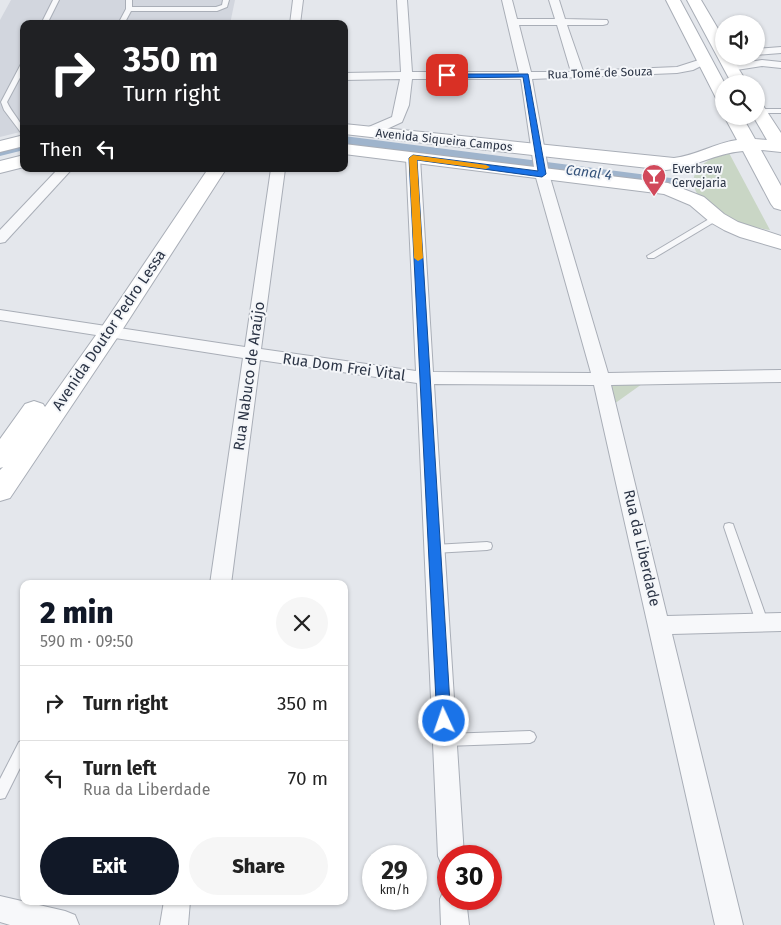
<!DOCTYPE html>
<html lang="en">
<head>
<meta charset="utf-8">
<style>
  body { margin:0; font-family:"Fira Sans",sans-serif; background:#f6f6f6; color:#222; height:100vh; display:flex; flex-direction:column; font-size:19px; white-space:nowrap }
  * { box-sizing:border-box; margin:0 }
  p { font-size:16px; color:#767676 }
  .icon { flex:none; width:28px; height:28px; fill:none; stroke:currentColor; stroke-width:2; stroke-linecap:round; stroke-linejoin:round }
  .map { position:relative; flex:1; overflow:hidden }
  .details { position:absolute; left:20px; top:580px; width:328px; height:325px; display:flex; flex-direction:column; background:#fff; border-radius:10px; box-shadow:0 1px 4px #0004 }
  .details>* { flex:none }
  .hud { position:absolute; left:20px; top:20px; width:328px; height:152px; border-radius:10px; box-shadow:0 1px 4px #0004; background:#202124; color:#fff; overflow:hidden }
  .tools { position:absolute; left:715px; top:15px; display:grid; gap:10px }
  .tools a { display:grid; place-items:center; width:50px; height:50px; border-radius:50%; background:#fff; box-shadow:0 1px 4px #0004; font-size:25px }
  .speed { position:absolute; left:362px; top:845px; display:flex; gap:10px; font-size:25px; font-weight:700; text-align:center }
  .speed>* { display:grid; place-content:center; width:65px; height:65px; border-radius:50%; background:#fff; box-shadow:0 1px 4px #0004; line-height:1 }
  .speed small { font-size:12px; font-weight:400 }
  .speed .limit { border:8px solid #d22; background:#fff; color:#111 }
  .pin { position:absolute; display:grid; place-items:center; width:42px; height:42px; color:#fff; margin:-21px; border-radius:10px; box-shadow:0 2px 8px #0006 }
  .me { position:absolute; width:55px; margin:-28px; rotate:357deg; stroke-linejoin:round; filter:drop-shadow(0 0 4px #0008) }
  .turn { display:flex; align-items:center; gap:18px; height:105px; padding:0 20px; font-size:22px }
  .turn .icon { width:65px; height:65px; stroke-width:2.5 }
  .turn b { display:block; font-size:35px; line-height:42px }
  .then { display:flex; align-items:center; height:48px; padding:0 20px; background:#0003; gap:10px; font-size:19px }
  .round { display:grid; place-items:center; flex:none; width:52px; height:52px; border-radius:26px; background:#f6f6f6 }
  .overview { display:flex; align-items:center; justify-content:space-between; height:85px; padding:0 20px }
  h1 { font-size:30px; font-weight:800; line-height:38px; color:#111827 }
  .button { display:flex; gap:10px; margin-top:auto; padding:10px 20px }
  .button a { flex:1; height:58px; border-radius:30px; background:#111827; color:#fff; font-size:20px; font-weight:800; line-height:58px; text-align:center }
  .button a+a { background:#f6f6f6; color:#222 }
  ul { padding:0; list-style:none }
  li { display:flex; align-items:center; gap:15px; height:75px; padding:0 20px; border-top:1px solid #e0e0e0 }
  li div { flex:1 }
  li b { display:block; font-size:19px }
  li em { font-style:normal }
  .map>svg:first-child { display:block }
  .built { fill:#d2d6de }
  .green { fill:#c9d6c5 }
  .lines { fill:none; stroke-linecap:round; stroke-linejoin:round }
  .canal { fill:#9fb4cc; fill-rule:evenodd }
  .lane-casing { stroke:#a9aeb7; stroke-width:2 }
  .street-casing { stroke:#a9aeb7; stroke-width:2 }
  .secondary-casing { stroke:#a9aeb7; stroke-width:2 }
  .lane { fill:#f7f8fa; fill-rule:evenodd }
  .street { fill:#f7f8fa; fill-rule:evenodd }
  .secondary { fill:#fff; fill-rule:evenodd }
  .route { fill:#1a73e8; stroke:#114b97 }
  .slow { fill:#f59e0b }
  .labels { text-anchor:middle; stroke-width:4; stroke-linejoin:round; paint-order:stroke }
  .far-street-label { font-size:12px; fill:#2b3445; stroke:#f4f6f9 }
  .far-poi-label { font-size:12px; fill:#2b3445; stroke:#f4f6f9; text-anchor:start }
  .far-water-label { font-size:14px; font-style:italic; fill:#34527a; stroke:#f4f6f9 }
  .street-label { font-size:15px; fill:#2b3445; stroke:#f4f6f9 }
</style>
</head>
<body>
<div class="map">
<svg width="781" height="925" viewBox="0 0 781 925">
  <rect width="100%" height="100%" fill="#e4e7ec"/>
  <polygon class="built" points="11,0 235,0 230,24 24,24 24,131 0,137 0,20"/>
  <g class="green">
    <path d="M729,153l41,77c-15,-2 -29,-6 -42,-12 -41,-18 -51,-53 1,-65z"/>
    <polygon points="609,384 642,384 614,404"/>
  </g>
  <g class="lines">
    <g class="canal">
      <polygon points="344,136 686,180 692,184 686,188 344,144"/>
      <polygon points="24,142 24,150 0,156 0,148"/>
    </g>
    <g class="lane-casing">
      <g id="lane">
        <polygon points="53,0 59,0 47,24 41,24"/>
        <polygon points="126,0 132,0 132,7 216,7 222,5 223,0 229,0 227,7 217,11 131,11 124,24 118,24 126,9"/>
        <path d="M24,62v8l-17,32c5,12 17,21 17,33l-2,-1 -18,-24 -3,-8 20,-38z"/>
        <rect x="756" y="109" width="25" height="4"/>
        <polygon points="714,216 717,216 721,218 654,258 648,258 647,256"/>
        <polygon points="729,523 733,524 734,527 768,622 766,625 762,627 758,625 756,622 724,527 725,524"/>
        <polygon points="487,542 491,543 492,546 491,549 487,550 434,553 430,552 429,549 430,546 434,545"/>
        <polygon points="530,731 534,733 536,737 534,741 530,743 445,746 441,744 439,740 441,736 445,734"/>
        <polygon points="24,740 24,760 5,798 0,799 0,779 19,742"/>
      </g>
    </g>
    <g class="street-casing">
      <g id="street">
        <polygon points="293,0 303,0 300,24 290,24"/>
        <path d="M397,0h10l5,72h107l-17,-72h10l5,19h38l-6,-19h10l6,19 42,1 1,2 -1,2 -4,1h-36l16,46 94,-4 28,-9 6,3 -18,9 -16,3 -145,6 17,95 59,199 173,-3v12l-170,3 56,231 114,-3v18l-109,3 71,291h-28l-121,-540 -160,-1 30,472h-15v12l-7,-3 -4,-9 -21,-473 -157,-23 -29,224h-21l33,-226 -243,-38v-10l245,37 26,-178h14l-24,180 155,22 -10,-213 7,-4 7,4 13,214 158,1 -56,-199 -14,-95h-109l-3,26 -7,17 -28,13h-10l-1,-3 1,-3 28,-12 8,-38 -56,1v-7l57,-1zM519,25h38l14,47h-40z"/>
        <polygon points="781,47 781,53 756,55 756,49"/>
        <polygon points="762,60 781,62 781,68 762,66 730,71 724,68 730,65"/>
        <polygon points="58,169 72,169 5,242 0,243 0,230"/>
        <polygon points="449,887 449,899 466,899 469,925 441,925 440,899 444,890"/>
        <polygon points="0,896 65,911 75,915 79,925 10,925 0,922"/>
        <polygon points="164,901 190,901 188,925 160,925"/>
      </g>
    </g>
    <g class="secondary-casing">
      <g id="secondary">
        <polygon points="666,0 680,0 725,84 724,103 718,102 716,98"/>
        <polygon points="687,0 701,0 724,39 724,56 734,56 738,68 748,84 732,84"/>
        <path d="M756,103l6,1 19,29v19l-20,-2 20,36v24l-7,-2 -3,-4 -28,-53c-27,2 -50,17 -77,19l-322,-36v-10l330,34c21,-2 41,-15 63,-18l-13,-24h18l13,23 12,1 -14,-24h3z"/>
        <polygon points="24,135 24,146 0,152 0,141"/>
        <polygon points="344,144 668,183 704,197 724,214 738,222 781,236 781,249 740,237 724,230 710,222 690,205 664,194 344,154"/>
        <polygon points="24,155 24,167 0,173 0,161"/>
        <polygon points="208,169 226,169 117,338 10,498 0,501 0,470 3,467 0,468 0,439 25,404 34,401 43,404 45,407 101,328"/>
      </g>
    </g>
    <use href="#lane" class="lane"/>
    <use href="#street" class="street"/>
    <use href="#secondary" class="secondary"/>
  </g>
  <polygon class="route" points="444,74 528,74 546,174 542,177 417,160 451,721 449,725 444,727 439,725 437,721 409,158 413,155 538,171 523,77 447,78 444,77"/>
  <polygon class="slow" points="413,155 486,165 490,167 486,169 417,160 423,258 418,261 414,258 409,158"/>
  <defs>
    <g id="bar-pin" transform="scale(1.25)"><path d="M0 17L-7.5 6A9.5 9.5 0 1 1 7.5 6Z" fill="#d1495b" stroke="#f4f6f9"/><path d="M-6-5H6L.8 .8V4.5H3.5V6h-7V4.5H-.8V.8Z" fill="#fff"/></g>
  </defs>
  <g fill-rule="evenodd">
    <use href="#bar-pin" x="654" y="176"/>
  </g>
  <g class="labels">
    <g class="far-street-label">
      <text transform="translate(600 73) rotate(-2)" y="4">Rua Tomé de Souza</text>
      <text transform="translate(444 140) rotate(6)" y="4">Avenida Siqueira Campos</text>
    </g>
    <g class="far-poi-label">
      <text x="672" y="173">Everbrew<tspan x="672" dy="14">Cervejaria</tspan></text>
    </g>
    <g class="far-water-label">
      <text transform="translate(589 172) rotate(7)" y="5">Canal 4</text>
    </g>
    <g class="street-label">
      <text transform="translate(109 330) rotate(-56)" y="5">Avenida Doutor Pedro Lessa</text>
      <text transform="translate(344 367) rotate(8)" y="5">Rua Dom Frei Vital</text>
      <text transform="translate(249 376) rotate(-82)" y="5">Rua Nabuco de Araújo</text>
      <text transform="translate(642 548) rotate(77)" y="5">Rua da Liberdade</text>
    </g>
  </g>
</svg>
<div class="tools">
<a><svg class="icon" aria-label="sound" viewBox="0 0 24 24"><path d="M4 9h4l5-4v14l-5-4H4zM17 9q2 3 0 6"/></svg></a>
<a><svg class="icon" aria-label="search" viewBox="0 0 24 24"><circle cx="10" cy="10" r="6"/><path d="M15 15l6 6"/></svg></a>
</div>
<div class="speed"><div>29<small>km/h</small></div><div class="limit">30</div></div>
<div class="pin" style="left:447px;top:75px;background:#d93025"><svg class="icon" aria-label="arrive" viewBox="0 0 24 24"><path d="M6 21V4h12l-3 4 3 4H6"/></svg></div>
<svg class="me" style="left:444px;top:721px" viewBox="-20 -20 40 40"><circle r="17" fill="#1a73e8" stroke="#fff" stroke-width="3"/><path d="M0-11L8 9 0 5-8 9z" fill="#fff"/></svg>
<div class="hud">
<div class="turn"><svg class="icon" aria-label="right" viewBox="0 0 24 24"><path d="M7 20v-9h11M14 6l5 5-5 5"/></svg><div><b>350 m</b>Turn right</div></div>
<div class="then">Then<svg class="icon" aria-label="left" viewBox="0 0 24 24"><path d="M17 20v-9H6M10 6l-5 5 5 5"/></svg></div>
</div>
<section class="details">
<div class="overview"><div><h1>2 min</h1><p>590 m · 09:50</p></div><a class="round"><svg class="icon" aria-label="close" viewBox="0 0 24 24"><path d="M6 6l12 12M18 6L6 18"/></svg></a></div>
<ul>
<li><svg class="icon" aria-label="right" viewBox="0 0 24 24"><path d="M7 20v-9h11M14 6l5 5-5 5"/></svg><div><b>Turn right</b></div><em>350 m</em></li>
<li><svg class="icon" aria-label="left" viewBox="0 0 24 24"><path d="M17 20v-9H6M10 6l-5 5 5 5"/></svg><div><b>Turn left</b><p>Rua da Liberdade</p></div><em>70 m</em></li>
</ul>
<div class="button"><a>Exit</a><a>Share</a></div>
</section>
</div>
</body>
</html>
